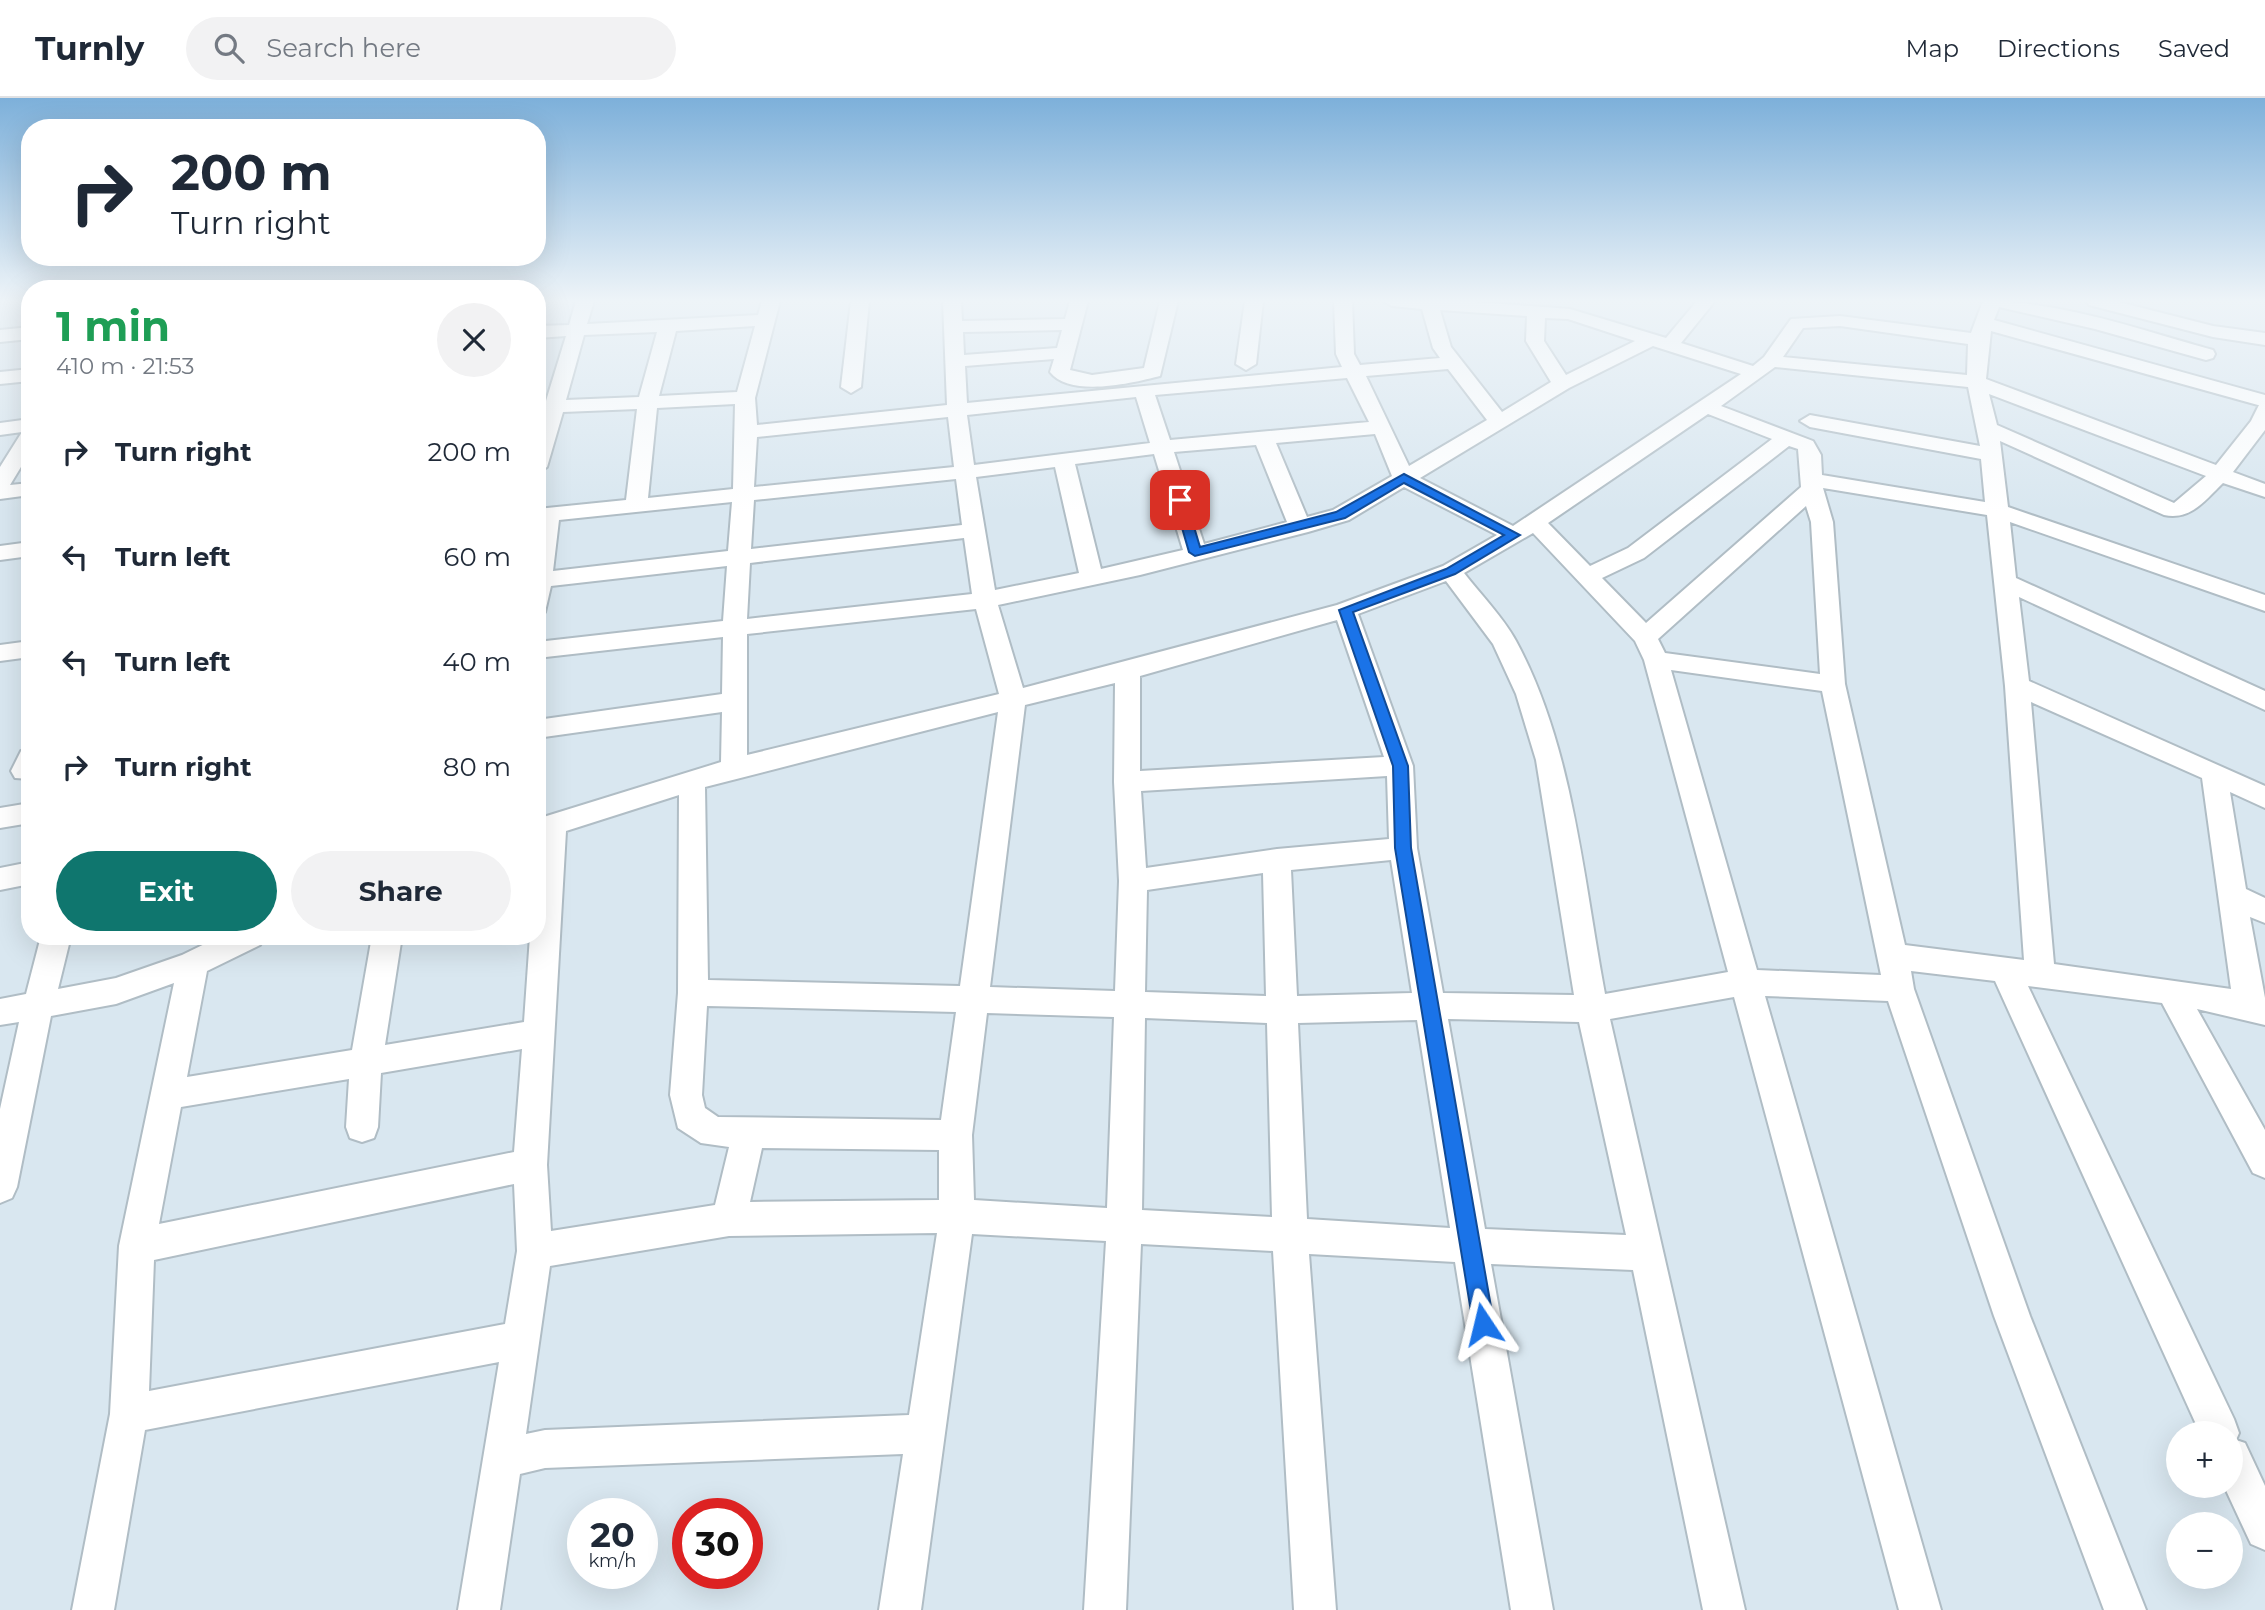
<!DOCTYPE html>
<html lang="en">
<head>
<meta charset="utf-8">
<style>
  body { margin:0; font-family:Montserrat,sans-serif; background:#f2f2f3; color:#1f2937; height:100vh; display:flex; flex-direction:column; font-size:26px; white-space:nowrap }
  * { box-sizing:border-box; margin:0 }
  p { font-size:23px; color:#747a83 }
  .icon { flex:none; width:38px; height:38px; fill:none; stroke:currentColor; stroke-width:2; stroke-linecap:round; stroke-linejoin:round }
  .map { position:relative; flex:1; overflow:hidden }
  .details { position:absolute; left:21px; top:182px; width:525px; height:665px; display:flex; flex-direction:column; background:#fff; border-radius:28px; box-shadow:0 7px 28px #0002 }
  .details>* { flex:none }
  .guide { position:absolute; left:21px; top:21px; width:525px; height:147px; border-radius:28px; box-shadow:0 7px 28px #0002; background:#fff; color:#1f2937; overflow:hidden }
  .controls { position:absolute; left:2166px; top:1323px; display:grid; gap:14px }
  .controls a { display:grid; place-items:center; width:77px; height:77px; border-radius:50%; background:#fff; box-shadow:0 7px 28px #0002; font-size:35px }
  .speed { position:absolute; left:567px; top:1400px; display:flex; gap:14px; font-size:35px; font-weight:700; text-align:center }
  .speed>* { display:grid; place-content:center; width:91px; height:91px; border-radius:50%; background:#fff; box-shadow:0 7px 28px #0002; line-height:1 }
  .speed small { font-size:18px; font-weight:400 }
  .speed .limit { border:10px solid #d22; background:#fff; color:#111 }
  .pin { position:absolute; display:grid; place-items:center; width:60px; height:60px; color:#fff; margin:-30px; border-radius:14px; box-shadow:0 4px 10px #0006 }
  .me { position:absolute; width:77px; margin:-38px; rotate:350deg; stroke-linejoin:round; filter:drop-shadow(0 0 5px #0008) }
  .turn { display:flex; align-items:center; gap:24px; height:147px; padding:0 35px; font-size:32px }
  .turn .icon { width:91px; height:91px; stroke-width:2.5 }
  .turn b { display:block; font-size:49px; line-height:60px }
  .round { display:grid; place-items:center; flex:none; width:74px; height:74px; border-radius:37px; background:#f2f2f3 }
  .head { display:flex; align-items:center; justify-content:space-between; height:119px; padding:0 35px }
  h1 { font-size:42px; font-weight:700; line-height:52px; color:#1e9e55 }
  .cta { display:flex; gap:14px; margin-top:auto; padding:14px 35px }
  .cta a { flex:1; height:80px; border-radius:42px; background:#0f766e; color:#fff; font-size:28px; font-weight:700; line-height:80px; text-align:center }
  .cta a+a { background:#f2f2f3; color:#1f2937 }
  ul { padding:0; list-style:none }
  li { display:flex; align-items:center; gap:21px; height:105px; padding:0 35px }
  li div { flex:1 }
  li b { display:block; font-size:26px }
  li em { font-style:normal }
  header { display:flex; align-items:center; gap:42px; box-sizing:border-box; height:98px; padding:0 35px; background:#fff; border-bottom:2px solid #e0e1e3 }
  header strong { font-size:33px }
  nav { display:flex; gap:38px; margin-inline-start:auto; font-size:24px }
  .search { width:490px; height:63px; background:#f2f2f3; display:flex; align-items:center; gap:18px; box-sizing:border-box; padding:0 24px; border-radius:38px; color:#747a83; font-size:26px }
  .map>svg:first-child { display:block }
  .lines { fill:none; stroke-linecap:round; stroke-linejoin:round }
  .street-casing { stroke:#b0bdc5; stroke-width:4 }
  .street { fill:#fff; fill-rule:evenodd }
  .route { fill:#1a73e8; stroke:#114b97; stroke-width:2 }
</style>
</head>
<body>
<header>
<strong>Turnly</strong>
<div class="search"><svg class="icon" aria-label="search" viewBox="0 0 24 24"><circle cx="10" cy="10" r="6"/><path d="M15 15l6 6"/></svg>Search here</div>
<nav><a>Map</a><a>Directions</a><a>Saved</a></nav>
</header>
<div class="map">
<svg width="2265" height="1512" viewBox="0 0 2265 1512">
  <rect width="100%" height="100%" fill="#d9e7f0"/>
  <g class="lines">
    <g class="street-casing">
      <g id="street">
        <path d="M576,203h18l-7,23 171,-9 4,-14h18l-25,97 2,27 190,-20 -4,-104h18l1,20 103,-2 5,-18h18l-18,69 22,5 52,-7 16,-67h18l-18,75c-27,7 -90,22 -110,-4l4,-13 -89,7 2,37 375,-36 -6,-13 -2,-53h18l2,53 6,11 80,-7 -7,-10 -11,-39 -30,-3 -9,-5h78l109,8 96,29 31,-37h18l-34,42 72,23 11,-9 27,-38 49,-3 131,17 12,-32c78,0 155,28 230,49l2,4 -2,4 -7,2 -111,-31 -96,-22 -5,13 271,75v35l-32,42 32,12v13l-42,-14c-17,16 -32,38 -59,32l-164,-74 8,66 257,88v16l-255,-89 6,56 249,113v19l-246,-113 10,84 236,105v22l-35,-16 16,97 19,9v25l-15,-6 15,81v27l-68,-16 68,121v48l-12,-5 -91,-170 -134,-17 206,433 5,14 -3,7 9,3 20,43v64l-14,-6 -27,-58h7v-53h-31l-205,-452 -84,-10 3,18 116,327 116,294h-42l-110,-294 -106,-315 -123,-5 176,614h-42l-165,-613 -124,22 135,591h-42l-70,-340 -142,-6 62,346h-42l-56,-348 -146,-8 27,356h-42l-21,-359 -132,-7 -15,366h-42l22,-369 -134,-7 -51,376h-42l24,-156 -358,14 -25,6 -20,136h-42l41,-248 -354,68 -31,180h-42l38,-196 9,-168 55,-263 -58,21 -65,12 -34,171 -5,11 -12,5v-94l19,-87 -19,3v-26l26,-5 15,-58h30l-13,53 58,-11 66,-23 39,-19h44l-5,9 -53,26 -20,106 165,-27 20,-114h30l-17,109 139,-23 6,-86h7v-117l184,-57 1,-50 -185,26v-18l185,-26 1,-57 -186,21v-16l186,-21 4,-55 -176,20 -6,26 -8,3v-106l89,-9 11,-91 -74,3 -16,55 -10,6v-42l6,-18h-6v-12h9l20,-65 -29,2v-12l32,-1zM1440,212l87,6 -1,25 25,41 -49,30 -51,-65zM1545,220l23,1 67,22 -69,34 -22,-34zM755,228l-18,66 -78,4 17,-65zM1840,228l128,18 -1,31 -184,-18 20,-29zM1062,232l-5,18 -93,7 -1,-23zM1991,233l267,74h1l-8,16 -35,44 -230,-86zM657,234l-18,65 -73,3 18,-65zM1653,248l88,28 -228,152 -93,-48 149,-90zM1775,269l193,20 12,59 -170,-31 -10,6 10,6 171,32 4,43 -163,-27 -1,-20 -8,-14 -92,-35zM1448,271l39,51 -78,46 -43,-90zM1347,280l22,44 -199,18 -15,-45zM1989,296l217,82 -32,27 -177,-78zM1136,299l14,46 -176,22 -7,-50zM735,306l-2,85 -85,9 9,-90zM1708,316l64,25 -144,109 -38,18 -42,-43zM948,319l6,50 -200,20 3,-50zM1375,336l17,42 -59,34 -26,7 -31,-74zM1256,347l31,77 -83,22 -30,-92zM1789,348l9,3 3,38 -155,136 -44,-45 42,-20zM1154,356l29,96 -82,19 -26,-105zM1055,369l24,106 -84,17 -19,-113zM956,381l6,46 -211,24 3,-49zM1404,389l93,48 -54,31 -106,39 -314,83 -25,-83 142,-30 168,-43 41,-12zM1823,390l164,27 18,171 19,274 -119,-15 -60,-261 -12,-162zM732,404l-4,49 -175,20 6,-51zM1806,408l5,16 9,152 -155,-21 -7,-14zM1533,435l102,108 9,19 84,312 -123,22c-22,-117 -32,-248 -89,-353 -13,-24 -35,-46 -52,-68zM964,440l8,56 -225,25 3,-56zM1446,483l47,63 23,50 20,66 38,235 -131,-2 -26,-145 -4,-82 -55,-152zM976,511l23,85 -252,61v-121zM1337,522l47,137 -244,14v-95zM1671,572l151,21 59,284 -124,-5zM1115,585l-1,99 5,99 -4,110 -125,-4 35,-282zM2031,604l171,76 29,211 -177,-25zM998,614l-38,274 -252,-6 -3,-193zM1387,678l2,63 -112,10 -131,19 -5,-77zM679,697l-1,198 -8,102 8,33 23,15 28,4 -14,58 -164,26 -4,-66 19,-334zM1391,762l21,133 -115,3 -6,-126zM1263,775l3,123 -121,-4 2,-102zM707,908l249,6 -15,108 -223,-3 -13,-9 -3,-13zM987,915l127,4 -7,191 -133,-8 -2,-65zM1145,920l122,5 5,194 -130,-7zM1448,921l131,3 47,213 -141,-6zM1417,922l33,208 -143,-9 -9,-196zM522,951l-8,103 -355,72 22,-117 168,-28 -3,48 4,11 12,4 12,-4 4,-11 3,-54zM762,1050l177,2v50l-189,2zM514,1086l3,67 -12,73 -356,67 5,-131zM937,1135l-28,182 -364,15 -19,4 24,-168 179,-30z"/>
        <polygon points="851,203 869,203 861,289 851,295 841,289"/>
        <polygon points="1245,203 1263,203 1256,266 1246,272 1236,266"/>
        <polygon points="2086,203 2115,203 2213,228 2265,235 2265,247 2213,239 2089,207"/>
        <polygon points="30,229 30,241 0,244 0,232"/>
        <polygon points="30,271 30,283 0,286 0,274"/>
        <polygon points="30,321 30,354 10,387 30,385 30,397 0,401 0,369 22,334 0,337 0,325"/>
        <polygon points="30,444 30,458 0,462 0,448"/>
        <polygon points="30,543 30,559 0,563 0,547"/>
        <polygon points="30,651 30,681 15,680 11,673 21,653"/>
        <polygon points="30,705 30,725 0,730 0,710"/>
        <polygon points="30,764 30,786 0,792 0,770"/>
      </g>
    </g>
    <use href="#street" class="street"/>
  </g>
  <linearGradient id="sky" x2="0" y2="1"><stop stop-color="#7db0da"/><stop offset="0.49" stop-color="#eef4f8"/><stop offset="1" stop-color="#eef4f8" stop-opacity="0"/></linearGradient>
  <rect width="2265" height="414" fill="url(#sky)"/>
  <polygon class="route" points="1404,376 1520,437 1455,476 1353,514 1408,668 1411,750 1494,1226 1491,1233 1483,1236 1476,1233 1473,1226 1395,750 1393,668 1339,512 1446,471 1504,437 1404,385 1345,420 1195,458 1189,454 1174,402 1180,398 1186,402 1200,449 1336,414"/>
</svg>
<div class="controls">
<a>+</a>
<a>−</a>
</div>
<div class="speed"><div>20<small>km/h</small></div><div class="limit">30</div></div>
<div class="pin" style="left:1180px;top:402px;background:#d93025"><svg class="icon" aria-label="arrive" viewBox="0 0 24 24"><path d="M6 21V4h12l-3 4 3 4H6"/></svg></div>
<svg class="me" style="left:1483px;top:1226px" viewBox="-20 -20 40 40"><path d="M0-17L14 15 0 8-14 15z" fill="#1a73e8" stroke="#fff" stroke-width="4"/></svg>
<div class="guide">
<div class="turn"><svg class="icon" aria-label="right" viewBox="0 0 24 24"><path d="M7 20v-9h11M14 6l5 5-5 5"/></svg><div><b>200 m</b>Turn right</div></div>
</div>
<section class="details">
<div class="head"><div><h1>1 min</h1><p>410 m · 21:53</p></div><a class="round"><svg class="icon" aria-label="close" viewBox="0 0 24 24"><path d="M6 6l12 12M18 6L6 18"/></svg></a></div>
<ul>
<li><svg class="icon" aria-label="right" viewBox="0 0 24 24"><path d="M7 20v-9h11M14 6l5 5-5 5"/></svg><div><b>Turn right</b></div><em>200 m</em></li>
<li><svg class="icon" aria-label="left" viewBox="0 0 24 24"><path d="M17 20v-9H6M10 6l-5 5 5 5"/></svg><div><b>Turn left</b></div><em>60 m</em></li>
<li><svg class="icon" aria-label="left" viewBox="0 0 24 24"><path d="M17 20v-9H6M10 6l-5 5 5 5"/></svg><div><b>Turn left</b></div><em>40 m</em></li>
<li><svg class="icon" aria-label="right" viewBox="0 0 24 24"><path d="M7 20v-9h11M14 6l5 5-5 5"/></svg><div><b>Turn right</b></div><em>80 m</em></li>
</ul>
<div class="cta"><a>Exit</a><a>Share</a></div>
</section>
</div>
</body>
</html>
